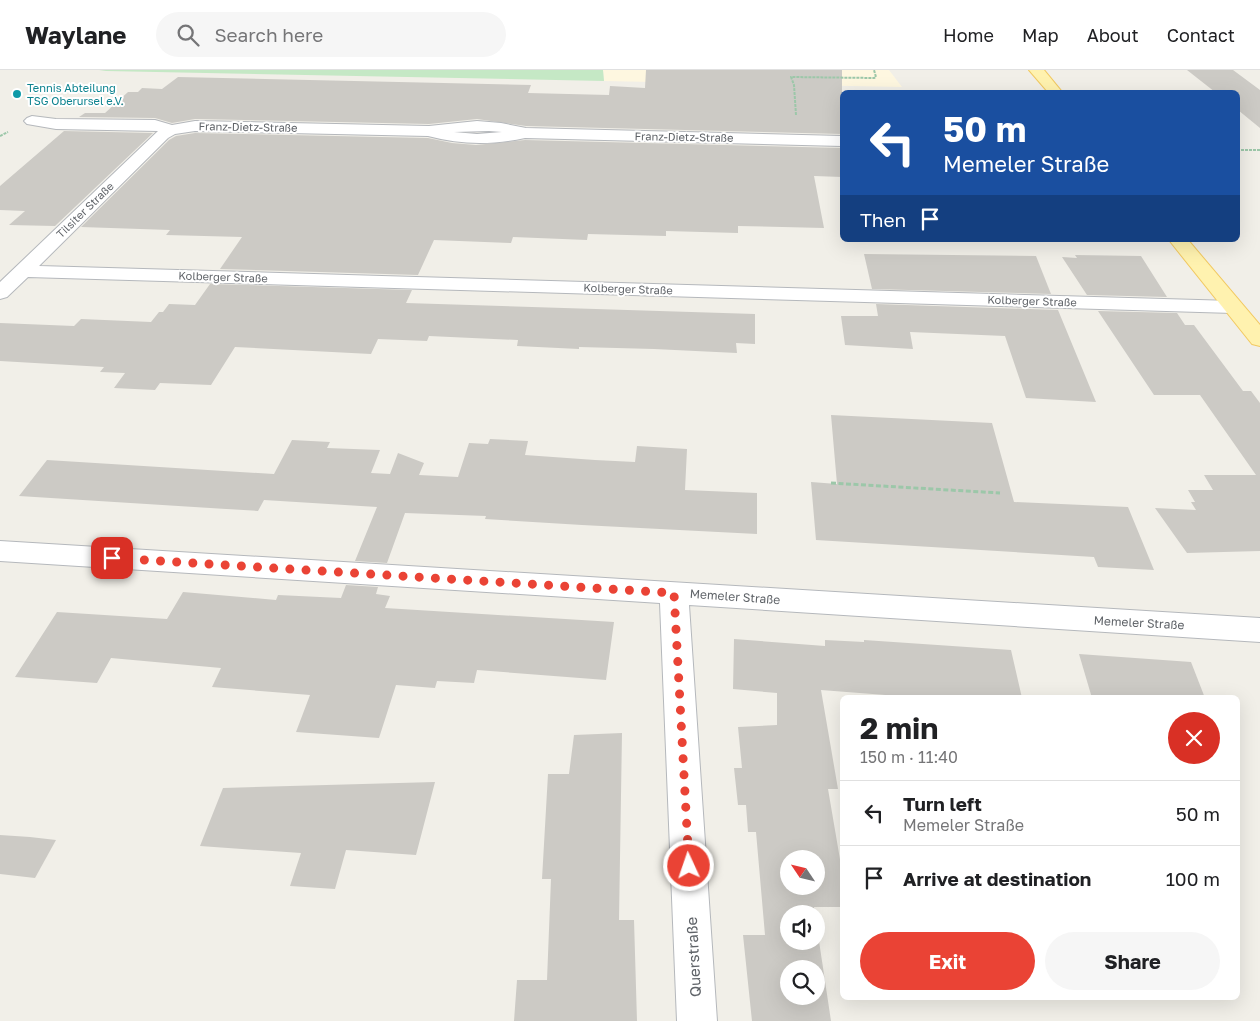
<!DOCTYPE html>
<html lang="en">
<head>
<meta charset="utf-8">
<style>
  body { margin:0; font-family:"Golos Text",sans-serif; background:#f6f6f6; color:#202124; height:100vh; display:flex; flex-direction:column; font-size:19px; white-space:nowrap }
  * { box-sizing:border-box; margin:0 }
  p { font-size:16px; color:#757577 }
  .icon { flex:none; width:28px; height:28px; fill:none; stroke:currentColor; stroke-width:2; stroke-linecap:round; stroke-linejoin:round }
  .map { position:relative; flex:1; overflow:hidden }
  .side { position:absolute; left:840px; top:625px; width:400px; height:305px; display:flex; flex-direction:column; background:#fff; border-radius:8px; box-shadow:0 5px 20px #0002 }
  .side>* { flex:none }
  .banner { position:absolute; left:840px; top:20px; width:400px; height:152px; border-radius:8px; box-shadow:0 5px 20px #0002; background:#1a4fa0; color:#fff; overflow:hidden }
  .needle { width:32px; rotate:305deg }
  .fabs { position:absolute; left:780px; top:780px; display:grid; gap:10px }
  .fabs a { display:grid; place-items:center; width:45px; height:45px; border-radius:50%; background:#fff; box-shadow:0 5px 20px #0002; font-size:25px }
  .pin { position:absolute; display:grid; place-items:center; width:42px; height:42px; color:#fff; margin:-21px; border-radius:10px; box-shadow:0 2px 8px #0006 }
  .me { position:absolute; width:55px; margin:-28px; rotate:357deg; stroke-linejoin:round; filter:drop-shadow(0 0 4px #0008) }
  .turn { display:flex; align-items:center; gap:18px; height:105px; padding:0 20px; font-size:22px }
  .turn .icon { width:65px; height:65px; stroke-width:2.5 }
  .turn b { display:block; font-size:35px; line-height:42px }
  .then { display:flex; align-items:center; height:48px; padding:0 20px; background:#0003; gap:10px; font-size:19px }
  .round { display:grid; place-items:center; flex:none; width:52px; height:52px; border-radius:26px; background:#f6f6f6 }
  .headline { display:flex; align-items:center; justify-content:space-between; height:85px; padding:0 20px }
  h1 { font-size:30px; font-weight:700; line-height:38px }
  .action { display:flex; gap:10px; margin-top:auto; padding:10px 20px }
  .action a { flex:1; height:58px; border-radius:30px; background:#ea4335; color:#fff; font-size:20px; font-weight:700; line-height:58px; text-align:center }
  .action a+a { background:#f6f6f6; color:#202124 }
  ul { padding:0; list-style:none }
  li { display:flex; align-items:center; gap:15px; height:65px; padding:0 20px; border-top:1px solid #e0e0e0 }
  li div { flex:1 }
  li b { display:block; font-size:19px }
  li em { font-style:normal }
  header { display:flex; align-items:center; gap:30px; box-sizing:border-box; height:70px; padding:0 25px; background:#fff; border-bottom:1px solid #e0e0e0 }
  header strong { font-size:24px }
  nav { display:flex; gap:28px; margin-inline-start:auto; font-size:18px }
  .search { width:350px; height:45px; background:#f6f6f6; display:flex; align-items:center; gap:12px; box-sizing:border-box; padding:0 18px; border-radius:28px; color:#757577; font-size:19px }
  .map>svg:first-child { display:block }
  .commercial { fill:#fef7e0 }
  .green { fill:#c5e8c5 }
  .building { fill:#cccac5; fill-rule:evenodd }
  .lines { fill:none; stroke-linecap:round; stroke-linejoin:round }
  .minor-casing { stroke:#b5b8bc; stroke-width:2 }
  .major-casing { stroke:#f2c960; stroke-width:2 }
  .path-far1 { stroke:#9cc7a9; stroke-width:2; stroke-dasharray:3 1; stroke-linecap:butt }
  .path { stroke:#9cc7a9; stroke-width:3; stroke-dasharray:5 2.5; stroke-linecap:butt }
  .minor { fill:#fff; fill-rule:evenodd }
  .major { fill:#fff2af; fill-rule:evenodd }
  .route { stroke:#ea4335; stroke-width:9; stroke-dasharray:0 16.2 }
  .culture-dot { fill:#0f9aa8; stroke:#fff; stroke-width:2 }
  .labels { text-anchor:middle; stroke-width:4; stroke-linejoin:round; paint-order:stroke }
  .far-culture-label { font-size:11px; fill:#0d838f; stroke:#fff; text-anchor:start }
  .far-street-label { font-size:11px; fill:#5f6368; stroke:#fff }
  .street-label { font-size:12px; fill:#5f6368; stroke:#fff }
  .near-street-label { font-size:15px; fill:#5f6368; stroke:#fff }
</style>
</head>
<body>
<header>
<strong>Waylane</strong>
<div class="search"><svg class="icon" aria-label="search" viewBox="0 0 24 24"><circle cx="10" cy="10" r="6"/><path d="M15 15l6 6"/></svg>Search here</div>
<nav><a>Home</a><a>Map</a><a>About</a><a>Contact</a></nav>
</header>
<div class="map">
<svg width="1260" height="951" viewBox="0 0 1260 951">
  <rect width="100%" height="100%" fill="#f1efe8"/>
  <polygon class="commercial" points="603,0 889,0 902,17 604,11"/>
  <polygon class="green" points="99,0 603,0 604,11 106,1"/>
  <g class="building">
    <polygon points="646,0 842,0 842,64 526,56 477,49 429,54 195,49 172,53 155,48 79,47 85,43 105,43 128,22 138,22 142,18 162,19 178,7 531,15 528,23 609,25 610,16 645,18"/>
    <polygon points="1187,0 1233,0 1260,20 1260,58 1238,40 1238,22 1215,22"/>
    <polygon points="64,61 153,63 55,156 9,155 25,141 0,140 0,116"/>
    <polygon points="195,63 428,68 452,73 476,75 525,70 842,78 842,107 814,106 824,158 738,156 738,163 666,161 666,166 588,164 587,170 513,167 511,173 434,170 418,205 220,199 242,167 166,165 170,160 81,157 169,70 176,66"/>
    <polygon points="864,184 1036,186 1051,224 872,219"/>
    <polygon points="1075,185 1141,186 1167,227 1087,225 1062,187 1077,188"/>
    <polygon points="210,214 412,220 406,233 755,244 755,274 736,273 737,283 654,279 579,277 579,279 517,276 518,270 429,266 427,271 378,269 371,284 235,277 211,315 160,313 155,320 114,318 125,303 100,302 104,297 0,291 0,253 74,256 81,249 151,252 159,242 163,242 169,234 195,235"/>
    <polygon points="876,234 1058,240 1096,332 1026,328 1005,266 910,262 913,279 845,275 841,246 878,246"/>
    <polygon points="1098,241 1177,243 1185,255 1194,255 1243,321 1251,321 1260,333 1260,481 1187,483 1155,438 1196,440 1191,432 1195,432 1188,420 1213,420 1204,405 1256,405 1200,325 1154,325"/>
    <polygon points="831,345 992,353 1014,432 1128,437 1154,500 1098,497 1094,487 816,470 811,412 837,414"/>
    <polygon points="490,369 528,371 525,385 595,390 635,392 637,376 687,379 685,420 757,423 757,464 582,455 485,449 486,446 405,443 387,493 355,491 377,437 264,430 258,441 19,426 47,390 274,404 292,370 330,372 327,378 380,380 371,403 390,404 398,383 424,393 419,405 458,407 469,373 488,374"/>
    <polygon points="346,515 378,517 376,524 390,526 385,538 614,552 606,610 477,600 474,613 437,611 435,618 396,615 379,668 296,662 310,625 212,617 221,598 111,588 97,613 15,607 57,542 167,549 183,522 276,530 278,525 341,528"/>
    <path d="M734,569l91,7v-6l39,2v-2l147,10 11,48h-98l-103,-8 17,99h-10l14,82v36h-28l1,7h-26v27h27v-20l15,100h-79l-9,-86h22l-9,-103h-8l-2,-27h-8l-4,-37h8l-4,-41 39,-2v-32l-44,-4zM789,789h27v27h-27zM789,899h27v27h-27z"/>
    <polygon points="1079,584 1191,592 1205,628 1092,628"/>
    <polygon points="622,663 619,850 634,850 637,951 514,951 517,910 547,910 551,809 542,809 548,704 569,704 574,665"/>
    <polygon points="435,712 416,785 346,780 335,819 290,816 301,783 200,776 223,718"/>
    <polygon points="0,765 30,767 56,770 35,808 0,804"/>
  </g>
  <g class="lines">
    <g class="minor-casing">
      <g id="minor">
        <path d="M32,46l24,3 99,1 17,5 23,-4 234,5 48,-5 24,2 25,5 316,8v10l-317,-8c-33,7 -64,7 -97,-2l-233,-5 -20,3 -7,4 -129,128 1194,35 7,2 3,4 -3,4 -7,2 -1205,-36 -21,20 -7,2v-17l158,-151 -102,-2 -29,-5 -3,-3 3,-3zM489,61l13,1 -25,2 -23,-2z"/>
        <polygon points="0,471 1260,548 1260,572 689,535 717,951 677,951 660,533 0,491"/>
      </g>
    </g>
    <g class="major-casing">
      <g id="major">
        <polygon points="1029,0 1044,0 1062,22 1048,22"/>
        <polygon points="1169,170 1188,170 1260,255 1260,276 1252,274"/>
      </g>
    </g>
    <g class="path-far1">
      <polyline points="796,45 794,15 791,7 874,8 876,7 874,0"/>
      <polyline points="0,66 8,62"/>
      <polyline points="1241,80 1260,80"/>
    </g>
    <polyline class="path" points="831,413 1000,423"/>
    <use href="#minor" class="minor"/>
    <use href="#major" class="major"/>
  </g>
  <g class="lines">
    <polyline class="route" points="112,488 674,523 689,796"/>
  </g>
  <circle class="culture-dot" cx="17" cy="24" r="5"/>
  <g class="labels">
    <g class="far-culture-label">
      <text x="27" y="22">Tennis Abteilung<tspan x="27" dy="13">TSG Oberursel e.V.</tspan></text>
    </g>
    <g class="far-street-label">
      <text transform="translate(248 57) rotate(1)" y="4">Franz-Dietz-Straße</text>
      <text transform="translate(684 67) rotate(1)" y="4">Franz-Dietz-Straße</text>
      <text transform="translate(85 140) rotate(-44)" y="4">Tilsiter Straße</text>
      <text transform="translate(223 207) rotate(2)" y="4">Kolberger Straße</text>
      <text transform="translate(628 219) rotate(2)" y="4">Kolberger Straße</text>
      <text transform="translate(1032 231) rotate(2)" y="4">Kolberger Straße</text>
    </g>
    <g class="street-label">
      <text transform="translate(735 527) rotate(4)" y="4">Memeler Straße</text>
      <text transform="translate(1139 553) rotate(3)" y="4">Memeler Straße</text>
    </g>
    <g class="near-street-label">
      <text transform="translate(694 887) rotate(-93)" y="5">Querstraße</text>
    </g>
  </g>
</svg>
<div class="fabs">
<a><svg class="needle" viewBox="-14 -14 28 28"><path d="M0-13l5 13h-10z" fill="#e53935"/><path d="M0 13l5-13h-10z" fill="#757577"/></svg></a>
<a><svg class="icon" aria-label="sound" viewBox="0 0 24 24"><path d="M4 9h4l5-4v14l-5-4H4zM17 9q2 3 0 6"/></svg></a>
<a><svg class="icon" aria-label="search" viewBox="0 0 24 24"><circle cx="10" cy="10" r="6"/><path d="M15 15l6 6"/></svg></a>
</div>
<div class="pin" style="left:112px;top:488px;background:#d93025"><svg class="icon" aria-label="arrive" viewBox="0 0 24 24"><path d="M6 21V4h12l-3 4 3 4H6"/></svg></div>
<svg class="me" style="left:689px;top:796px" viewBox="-20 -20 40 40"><circle r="17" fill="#ea4335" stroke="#fff" stroke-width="3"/><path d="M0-11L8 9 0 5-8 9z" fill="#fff"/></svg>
<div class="banner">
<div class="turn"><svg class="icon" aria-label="left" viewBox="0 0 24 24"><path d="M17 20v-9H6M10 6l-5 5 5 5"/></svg><div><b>50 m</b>Memeler Straße</div></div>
<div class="then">Then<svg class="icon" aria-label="arrive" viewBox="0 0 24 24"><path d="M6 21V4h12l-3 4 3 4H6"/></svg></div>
</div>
<section class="side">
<div class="headline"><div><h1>2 min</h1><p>150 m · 11:40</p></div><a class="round" style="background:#d93025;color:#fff"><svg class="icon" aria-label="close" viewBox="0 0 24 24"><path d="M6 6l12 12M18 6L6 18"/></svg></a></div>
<ul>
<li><svg class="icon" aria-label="left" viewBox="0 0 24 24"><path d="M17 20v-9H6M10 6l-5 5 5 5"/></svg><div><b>Turn left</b><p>Memeler Straße</p></div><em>50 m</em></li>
<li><svg class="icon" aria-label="arrive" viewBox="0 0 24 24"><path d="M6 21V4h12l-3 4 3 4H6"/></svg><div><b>Arrive at destination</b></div><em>100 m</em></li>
</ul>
<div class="action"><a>Exit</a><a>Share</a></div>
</section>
</div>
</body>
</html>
